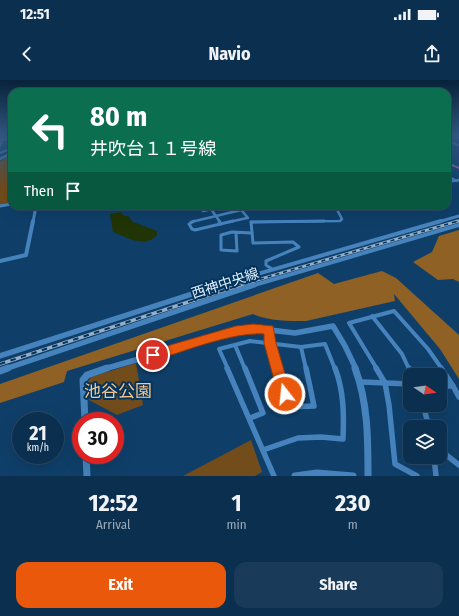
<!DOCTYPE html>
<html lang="en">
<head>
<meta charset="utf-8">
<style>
  body { margin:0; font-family:"Fira Sans Condensed","Noto Sans JP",sans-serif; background:#193b59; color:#f1f3f6; height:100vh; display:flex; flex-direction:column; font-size:15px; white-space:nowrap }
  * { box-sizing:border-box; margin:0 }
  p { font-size:13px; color:#9aa9b7 }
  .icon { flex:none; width:22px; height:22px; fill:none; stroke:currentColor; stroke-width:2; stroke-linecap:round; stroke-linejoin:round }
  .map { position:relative; height:396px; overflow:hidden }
  .sheet { display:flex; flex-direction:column; background:#0b2f4f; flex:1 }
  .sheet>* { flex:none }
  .top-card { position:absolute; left:8px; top:8px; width:443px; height:122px; border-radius:12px; box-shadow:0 4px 16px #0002,0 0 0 1px #2b4a66; background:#0b6e4f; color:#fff; overflow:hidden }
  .needle { width:26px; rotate:103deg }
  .fabs { position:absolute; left:403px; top:288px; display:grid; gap:8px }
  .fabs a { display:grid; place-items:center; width:44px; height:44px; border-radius:8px; background:#0b2f4f; box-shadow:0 4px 16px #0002,0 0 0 1px #2b4a66; font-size:20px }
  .speed { position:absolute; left:12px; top:332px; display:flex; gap:8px; font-size:20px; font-weight:700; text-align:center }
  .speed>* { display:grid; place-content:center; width:52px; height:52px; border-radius:50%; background:#0b2f4f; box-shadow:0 4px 16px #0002,0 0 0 1px #2b4a66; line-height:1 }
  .speed small { font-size:10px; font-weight:400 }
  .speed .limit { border:6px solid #d22; background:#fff; color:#111 }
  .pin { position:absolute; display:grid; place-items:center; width:34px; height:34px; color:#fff; margin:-17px; border:2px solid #fff; border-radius:50%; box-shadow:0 1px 4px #0007 }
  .me { position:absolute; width:44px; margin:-22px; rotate:344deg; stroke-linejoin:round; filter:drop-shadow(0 0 3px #0008) }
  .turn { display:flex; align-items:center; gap:14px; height:84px; padding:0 16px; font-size:18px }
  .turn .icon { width:52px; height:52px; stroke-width:2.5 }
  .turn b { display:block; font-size:28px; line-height:34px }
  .then { display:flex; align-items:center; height:38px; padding:0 16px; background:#0003; gap:8px; font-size:15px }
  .eta { display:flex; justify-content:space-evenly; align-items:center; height:68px; text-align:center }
  .eta b { font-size:24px; font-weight:700; line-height:28px }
  .cta { display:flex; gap:8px; margin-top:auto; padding:8px 16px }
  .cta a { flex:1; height:46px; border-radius:12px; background:#ea580c; color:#fff; font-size:16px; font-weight:700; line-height:46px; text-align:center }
  .cta a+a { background:#193b59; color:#f1f3f6 }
  .status { display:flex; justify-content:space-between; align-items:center; height:28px; padding:0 20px; background:#0b2f4f; direction:ltr }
  .status svg { height:11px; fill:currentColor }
  header { display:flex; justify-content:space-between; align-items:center; height:52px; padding:0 16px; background:#0b2f4f; font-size:18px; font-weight:700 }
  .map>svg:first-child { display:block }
  .green { fill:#724c1b }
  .forest { fill:#906124 }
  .water { fill:#213405 }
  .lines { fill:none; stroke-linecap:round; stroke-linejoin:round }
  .street-far4 { stroke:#4683bd; stroke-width:2 }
  .street-far3 { stroke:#4683bd; stroke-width:2.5 }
  .street-far2 { stroke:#4683bd; stroke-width:3 }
  .street-far1 { stroke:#4683bd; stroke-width:4 }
  .street { stroke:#4683bd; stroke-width:5.5 }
  .secondary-far4 { stroke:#4683bd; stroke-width:2.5 }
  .secondary-far3 { stroke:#4683bd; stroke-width:3 }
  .secondary-far2 { stroke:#4683bd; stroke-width:4 }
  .secondary-far1 { stroke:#4683bd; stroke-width:5.5 }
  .secondary { stroke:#4683bd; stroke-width:7 }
  .primary { fill:#95678e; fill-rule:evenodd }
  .rail-far2-casing { stroke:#95aec6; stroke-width:2 }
  .rail-far1-casing { stroke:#95aec6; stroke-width:3 }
  .rail-casing { stroke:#95aec6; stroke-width:3.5 }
  .rail-far2 { stroke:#02345d; stroke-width:1; stroke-dasharray:2.5; stroke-linecap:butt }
  .rail-far1 { stroke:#02345d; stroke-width:1.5; stroke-dasharray:4; stroke-linecap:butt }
  .rail { stroke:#02345d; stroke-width:2; stroke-dasharray:5.5; stroke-linecap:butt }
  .route { fill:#ea580c; stroke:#983908 }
  .labels { text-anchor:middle; stroke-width:4; stroke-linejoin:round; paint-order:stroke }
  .street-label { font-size:14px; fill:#e3effc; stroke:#02345d }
  .near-park-label { font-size:17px; fill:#f8c68f; stroke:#02345d }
</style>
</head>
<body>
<div class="status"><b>12:51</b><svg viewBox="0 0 49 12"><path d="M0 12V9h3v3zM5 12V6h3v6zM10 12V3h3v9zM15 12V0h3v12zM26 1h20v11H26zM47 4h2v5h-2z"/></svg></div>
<header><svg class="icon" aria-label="back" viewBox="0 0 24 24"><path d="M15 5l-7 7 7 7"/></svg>Navio<svg class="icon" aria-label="share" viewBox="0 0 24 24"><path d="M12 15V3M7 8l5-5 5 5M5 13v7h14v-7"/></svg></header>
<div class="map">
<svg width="459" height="396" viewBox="0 0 459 396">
  <rect width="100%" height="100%" fill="#0f3f69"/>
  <g class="green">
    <polygon points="12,75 12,123 0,125 0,81"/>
    <polygon points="136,283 143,325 117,335 89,320 87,303 91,297"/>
    <polygon points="251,360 262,392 255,396 183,396"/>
  </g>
  <g class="forest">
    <polygon points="459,150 459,202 453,199 438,200 413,182 432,172 439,156"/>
    <path d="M382,191l14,7 63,57v44l-19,-30 -46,-55 1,7 -89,20c-18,0 -37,0 -53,-7l-186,57 -3,11 -64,21v-19l318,-111 16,11z"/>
  </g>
  <path class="water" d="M121,132l3,4h4l5,6 22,8 2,2v3c-12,14 -31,2 -44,-3l-3,-18z"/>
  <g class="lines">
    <g class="street-far4">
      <polyline points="0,59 2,59 5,54"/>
      <polyline points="447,60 459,57"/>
      <polyline points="447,61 459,65"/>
      <polyline points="0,66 2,60 12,59"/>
      <polyline points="0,73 12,68"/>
    </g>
    <g class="street-far3">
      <polyline points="447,96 457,101"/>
      <polyline points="447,102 459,100"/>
      <polyline points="238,126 248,138"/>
      <polyline points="211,129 220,142"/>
      <polyline points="203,131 225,126"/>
      <polyline points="191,142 241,130"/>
      <polyline points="229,142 247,138"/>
      <polyline points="251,142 340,141 342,139 335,126"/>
    </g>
    <g class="street-far2">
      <polyline points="194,141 189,144 192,149 195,150 233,141"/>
      <polyline points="219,141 221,144"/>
      <polyline points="251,142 253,163 293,162 299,167 266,181 266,185 272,189"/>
      <polyline points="251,142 324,141"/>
      <polyline points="236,153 237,171 221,170 221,155 232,152 252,153"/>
    </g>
    <g class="street-far1">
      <polyline points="372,236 402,274 409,289"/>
      <polyline points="269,250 270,263 277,289"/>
      <polyline points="235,265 245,289"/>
      <polyline points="301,267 306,289"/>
      <polyline points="228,289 219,269 250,261 301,267 325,264 335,289"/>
      <polyline points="377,289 349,243 394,231 428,269 442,289"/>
    </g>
    <g class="street">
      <polyline points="227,288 274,396"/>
      <polyline points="245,288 263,333 250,338"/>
      <polyline points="277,288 288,327 314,326 306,288"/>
      <polyline points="376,288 385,303 389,325 395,384 417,396"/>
      <polyline points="409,288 412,295"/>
      <polyline points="362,302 410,304"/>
      <polyline points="440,306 453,306 441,288"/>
      <polyline points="453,306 459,317"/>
      <polyline points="423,325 429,347"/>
      <path d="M263,370l35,-12 23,-1 22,2c1,-24 1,-48 -8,-71"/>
      <polyline points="440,370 459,385"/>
      <polyline points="434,377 436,396"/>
    </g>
    <polyline class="secondary-far4" points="0,79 12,73"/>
    <g class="secondary-far3">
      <polyline points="0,126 12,124"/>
      <polyline points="33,142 36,126"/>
      <polyline points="438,142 459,136"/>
    </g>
    <g class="secondary-far2">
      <polyline points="0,181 26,175 33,141"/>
      <polyline points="216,206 441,141"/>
      <polyline points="251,206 459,145"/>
    </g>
    <g class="secondary-far1">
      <polyline points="0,276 220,205"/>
      <polyline points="5,289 254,205"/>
      <polyline points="104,289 237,251 253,248 295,253 333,246 345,266 356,289"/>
    </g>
    <g class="secondary">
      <path d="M355,288c13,35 13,71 13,108"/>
      <polyline points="0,291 8,288"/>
      <polyline points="85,341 83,300 87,295 107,288"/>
      <polyline points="86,375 87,396"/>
      <polyline points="295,396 317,393 353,396"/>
    </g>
    <polygon class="primary" points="447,82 459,87 459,89 447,84"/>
    <g class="rail-far2-casing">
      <polyline id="rail-far2" points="455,142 459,141"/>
    </g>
    <g class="rail-far1-casing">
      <polyline id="rail-far1" points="237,206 458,141"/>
    </g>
    <g class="rail-casing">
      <polyline id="rail" points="0,284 240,205"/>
    </g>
    <use href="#rail-far2" class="rail-far2"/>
    <use href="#rail-far1" class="rail-far1"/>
    <use href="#rail" class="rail"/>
  </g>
  <linearGradient id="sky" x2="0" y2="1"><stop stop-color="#08233a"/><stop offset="0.5" stop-color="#315881"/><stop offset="1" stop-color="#315881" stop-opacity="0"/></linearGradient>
  <rect width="459" height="109" fill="url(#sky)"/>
  <path class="route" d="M253,244l20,2 3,17 15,51 -2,5 -4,2 -5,-2 -2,-5 -14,-51v-9c-32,-2 -79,17 -111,27l-4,-2 -1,-4 1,-4 4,-1 83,-24z"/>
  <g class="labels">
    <g class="street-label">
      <text transform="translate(225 203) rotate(-18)" y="5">西神中央線</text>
    </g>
    <g class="near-park-label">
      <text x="118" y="317">池谷公園</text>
    </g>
  </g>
</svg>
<div class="fabs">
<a><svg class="needle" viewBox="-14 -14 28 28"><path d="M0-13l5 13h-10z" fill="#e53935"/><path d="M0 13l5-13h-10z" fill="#9aa9b7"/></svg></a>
<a><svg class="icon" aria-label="layers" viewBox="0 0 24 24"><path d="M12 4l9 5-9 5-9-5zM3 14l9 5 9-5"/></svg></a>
</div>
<div class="speed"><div>21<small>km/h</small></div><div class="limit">30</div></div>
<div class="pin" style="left:153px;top:275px;background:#d93025"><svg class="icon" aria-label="arrive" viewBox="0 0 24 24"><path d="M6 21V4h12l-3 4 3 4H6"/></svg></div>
<svg class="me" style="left:285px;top:314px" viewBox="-20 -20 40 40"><circle r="17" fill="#ea580c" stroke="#fff" stroke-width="3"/><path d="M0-11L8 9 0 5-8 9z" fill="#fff"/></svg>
<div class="top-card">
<div class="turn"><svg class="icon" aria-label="left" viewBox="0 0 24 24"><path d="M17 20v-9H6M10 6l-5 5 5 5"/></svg><div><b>80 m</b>井吹台１１号線</div></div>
<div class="then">Then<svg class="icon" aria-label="arrive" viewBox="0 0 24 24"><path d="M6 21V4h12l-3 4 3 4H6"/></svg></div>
</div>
</div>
<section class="sheet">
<div class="eta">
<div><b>12:52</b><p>Arrival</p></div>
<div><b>1</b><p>min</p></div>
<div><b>230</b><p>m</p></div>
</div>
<div class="cta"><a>Exit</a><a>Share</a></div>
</section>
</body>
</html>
